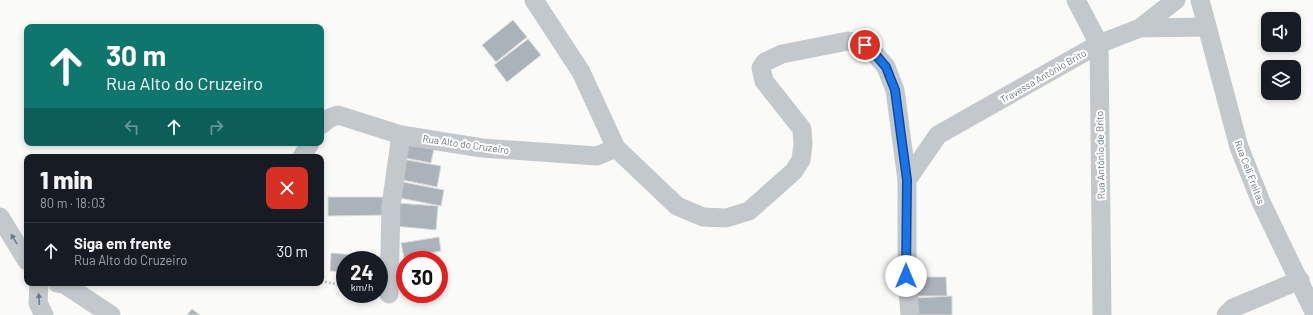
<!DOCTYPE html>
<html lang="pt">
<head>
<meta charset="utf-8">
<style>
  body { margin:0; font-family:Barlow,sans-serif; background:#242831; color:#f1f3f6; height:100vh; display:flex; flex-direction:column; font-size:15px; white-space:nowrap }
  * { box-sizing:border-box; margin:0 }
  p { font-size:13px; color:#9ea1a6 }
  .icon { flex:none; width:22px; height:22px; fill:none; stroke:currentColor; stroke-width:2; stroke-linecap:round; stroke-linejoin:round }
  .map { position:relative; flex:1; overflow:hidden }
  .panel { position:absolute; left:24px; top:154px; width:300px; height:132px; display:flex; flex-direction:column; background:#171b24; border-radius:8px; box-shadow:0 2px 6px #0003 }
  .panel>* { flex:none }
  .banner { position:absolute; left:24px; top:24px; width:300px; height:122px; border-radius:8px; box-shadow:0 2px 6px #0003; background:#0f766e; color:#fff; overflow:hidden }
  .controls { position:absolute; left:1261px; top:12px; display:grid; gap:8px }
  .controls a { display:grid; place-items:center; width:40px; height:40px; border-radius:8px; background:#171b24; box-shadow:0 2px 6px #0003; font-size:20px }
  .speed { position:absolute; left:336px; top:251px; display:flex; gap:8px; font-size:20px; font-weight:700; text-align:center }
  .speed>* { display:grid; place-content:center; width:52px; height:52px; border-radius:50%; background:#171b24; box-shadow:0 2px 6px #0003; line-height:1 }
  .speed small { font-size:10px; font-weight:400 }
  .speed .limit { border:6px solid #d22; background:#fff; color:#111 }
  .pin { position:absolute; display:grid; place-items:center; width:34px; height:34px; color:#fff; margin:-17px; border:2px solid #fff; border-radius:50%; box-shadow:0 1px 4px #0007 }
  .me { position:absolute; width:44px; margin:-22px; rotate:0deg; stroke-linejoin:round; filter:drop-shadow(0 0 3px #0008) }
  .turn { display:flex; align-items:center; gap:14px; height:84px; padding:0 16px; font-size:18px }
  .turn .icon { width:52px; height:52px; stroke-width:2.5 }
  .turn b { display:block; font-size:28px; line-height:34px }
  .lanes { display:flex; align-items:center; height:38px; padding:0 16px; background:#0003; justify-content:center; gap:20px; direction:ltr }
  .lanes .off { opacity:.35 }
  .round { display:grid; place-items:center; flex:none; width:42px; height:42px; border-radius:8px; background:#242831 }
  .summary { display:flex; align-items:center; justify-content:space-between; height:68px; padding:0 16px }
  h1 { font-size:24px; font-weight:800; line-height:30px }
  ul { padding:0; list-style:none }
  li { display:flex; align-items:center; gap:12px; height:56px; padding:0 16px; border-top:1px solid #363941 }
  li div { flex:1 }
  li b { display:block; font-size:15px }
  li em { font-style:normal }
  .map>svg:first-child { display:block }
  .building { fill:#aab3b9; stroke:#dcdcda }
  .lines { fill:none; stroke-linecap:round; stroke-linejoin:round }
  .path { stroke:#bbbfc2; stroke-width:2.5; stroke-dasharray:2 2; stroke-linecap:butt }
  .street { stroke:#c3c8cc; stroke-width:19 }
  .oneway { fill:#6a7a87 }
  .route-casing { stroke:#114b97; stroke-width:10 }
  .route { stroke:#1a73e8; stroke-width:7 }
  .labels { text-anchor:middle; stroke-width:4; stroke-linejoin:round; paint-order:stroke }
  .street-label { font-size:10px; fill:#657683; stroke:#fff }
</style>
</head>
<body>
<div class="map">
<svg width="1313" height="315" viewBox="0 0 1313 315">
  <rect width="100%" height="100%" fill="#fafaf8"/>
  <g class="building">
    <polygon points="513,20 527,37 496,62 482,45"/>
    <polygon points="528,39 541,55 507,82 494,65"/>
    <polygon points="404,138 435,144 431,163 400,157"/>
    <polygon points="402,159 441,166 437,187 398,179"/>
    <polygon points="398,181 444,190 441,206 395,197"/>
    <polygon points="328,197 387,197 387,215 328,216"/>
    <polygon points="397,203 438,206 436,230 395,226"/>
    <polygon points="439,237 441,251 404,258 401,243"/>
    <polygon points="331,253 382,257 380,275 379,275 379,260 345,260 345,272 330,271"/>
    <polygon points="398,268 405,268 405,287 399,287"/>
    <polygon points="916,277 946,277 947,296 916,296"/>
    <polygon points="952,296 952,315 917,315 917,298"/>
    <polygon points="192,309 200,315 187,315"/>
  </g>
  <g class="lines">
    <polyline class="path" points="321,281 345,286"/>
    <g class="street">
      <polyline points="534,0 581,72 616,148 677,206 703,217 726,218 749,211 794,171 801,160 803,144 802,129 764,81 761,68 765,62 782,54 848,41 865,45 875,54 886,67 895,90 907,180 907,276 910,315"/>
      <polyline points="1076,0 1099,44 1102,315"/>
      <polyline points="1200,0 1239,147 1261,202 1313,310"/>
      <polyline points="1140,28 1176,0"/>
      <polyline points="321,125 330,118 338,115 401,135 482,148 597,156 616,148"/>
      <polyline points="302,157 310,143"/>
      <polyline points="907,180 938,135 1099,44 1140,28 1207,27"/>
      <polyline points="0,217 27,261"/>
      <polyline points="39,283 38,303 44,315"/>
      <polyline points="57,283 64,284 111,315"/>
      <polyline points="389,294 391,206 401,135"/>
      <polyline points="1226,315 1233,308 1300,280"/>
    </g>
  </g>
  <defs><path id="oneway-solid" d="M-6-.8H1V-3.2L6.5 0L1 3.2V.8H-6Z"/></defs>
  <g class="oneway">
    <use href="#oneway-solid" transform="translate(14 239) rotate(-121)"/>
    <use href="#oneway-solid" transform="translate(39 299) rotate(-94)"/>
  </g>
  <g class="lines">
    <g class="route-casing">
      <polyline id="route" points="865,45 875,54 886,67 895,90 907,180 906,276"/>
    </g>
    <use href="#route" class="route"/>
  </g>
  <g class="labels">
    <g class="street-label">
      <text transform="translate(1043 76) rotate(-30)" y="4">Travessa Antônio Brito</text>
      <text transform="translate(466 144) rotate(8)" y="4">Rua Alto do Cruzeiro</text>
      <text transform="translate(1100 155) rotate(-91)" y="4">Rua Antônio de Brito</text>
      <text transform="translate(1250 172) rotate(69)" y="4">Rua Celi Freitas</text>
    </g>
  </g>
</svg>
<div class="controls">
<a><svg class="icon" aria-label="sound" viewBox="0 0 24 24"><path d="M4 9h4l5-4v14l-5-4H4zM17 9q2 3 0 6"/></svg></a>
<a><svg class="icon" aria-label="layers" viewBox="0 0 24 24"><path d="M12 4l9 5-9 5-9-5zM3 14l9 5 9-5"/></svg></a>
</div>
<div class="speed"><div>24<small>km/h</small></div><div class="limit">30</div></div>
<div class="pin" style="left:865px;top:45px;background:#d93025"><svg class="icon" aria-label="arrive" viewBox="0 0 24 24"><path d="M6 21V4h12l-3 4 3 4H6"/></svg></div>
<svg class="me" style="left:906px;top:276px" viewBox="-20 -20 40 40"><circle r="19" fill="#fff"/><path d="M0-13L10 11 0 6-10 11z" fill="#1a73e8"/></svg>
<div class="banner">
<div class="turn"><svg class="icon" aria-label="ahead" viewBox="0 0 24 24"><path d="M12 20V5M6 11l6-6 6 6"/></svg><div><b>30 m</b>Rua Alto do Cruzeiro</div></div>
<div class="lanes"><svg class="icon off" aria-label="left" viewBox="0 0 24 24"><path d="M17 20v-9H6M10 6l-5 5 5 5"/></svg><svg class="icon" aria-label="ahead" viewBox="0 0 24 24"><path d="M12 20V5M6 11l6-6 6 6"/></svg><svg class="icon off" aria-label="right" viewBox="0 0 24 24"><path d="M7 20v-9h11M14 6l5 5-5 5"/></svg></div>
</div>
<section class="panel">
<div class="summary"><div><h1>1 min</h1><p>80 m · 18:03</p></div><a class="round" style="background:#d93025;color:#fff"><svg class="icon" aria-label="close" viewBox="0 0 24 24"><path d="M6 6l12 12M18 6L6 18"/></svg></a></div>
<ul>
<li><svg class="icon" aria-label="ahead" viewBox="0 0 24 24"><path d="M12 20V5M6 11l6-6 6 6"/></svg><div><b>Siga em frente</b><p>Rua Alto do Cruzeiro</p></div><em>30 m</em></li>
</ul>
</section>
</div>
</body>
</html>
